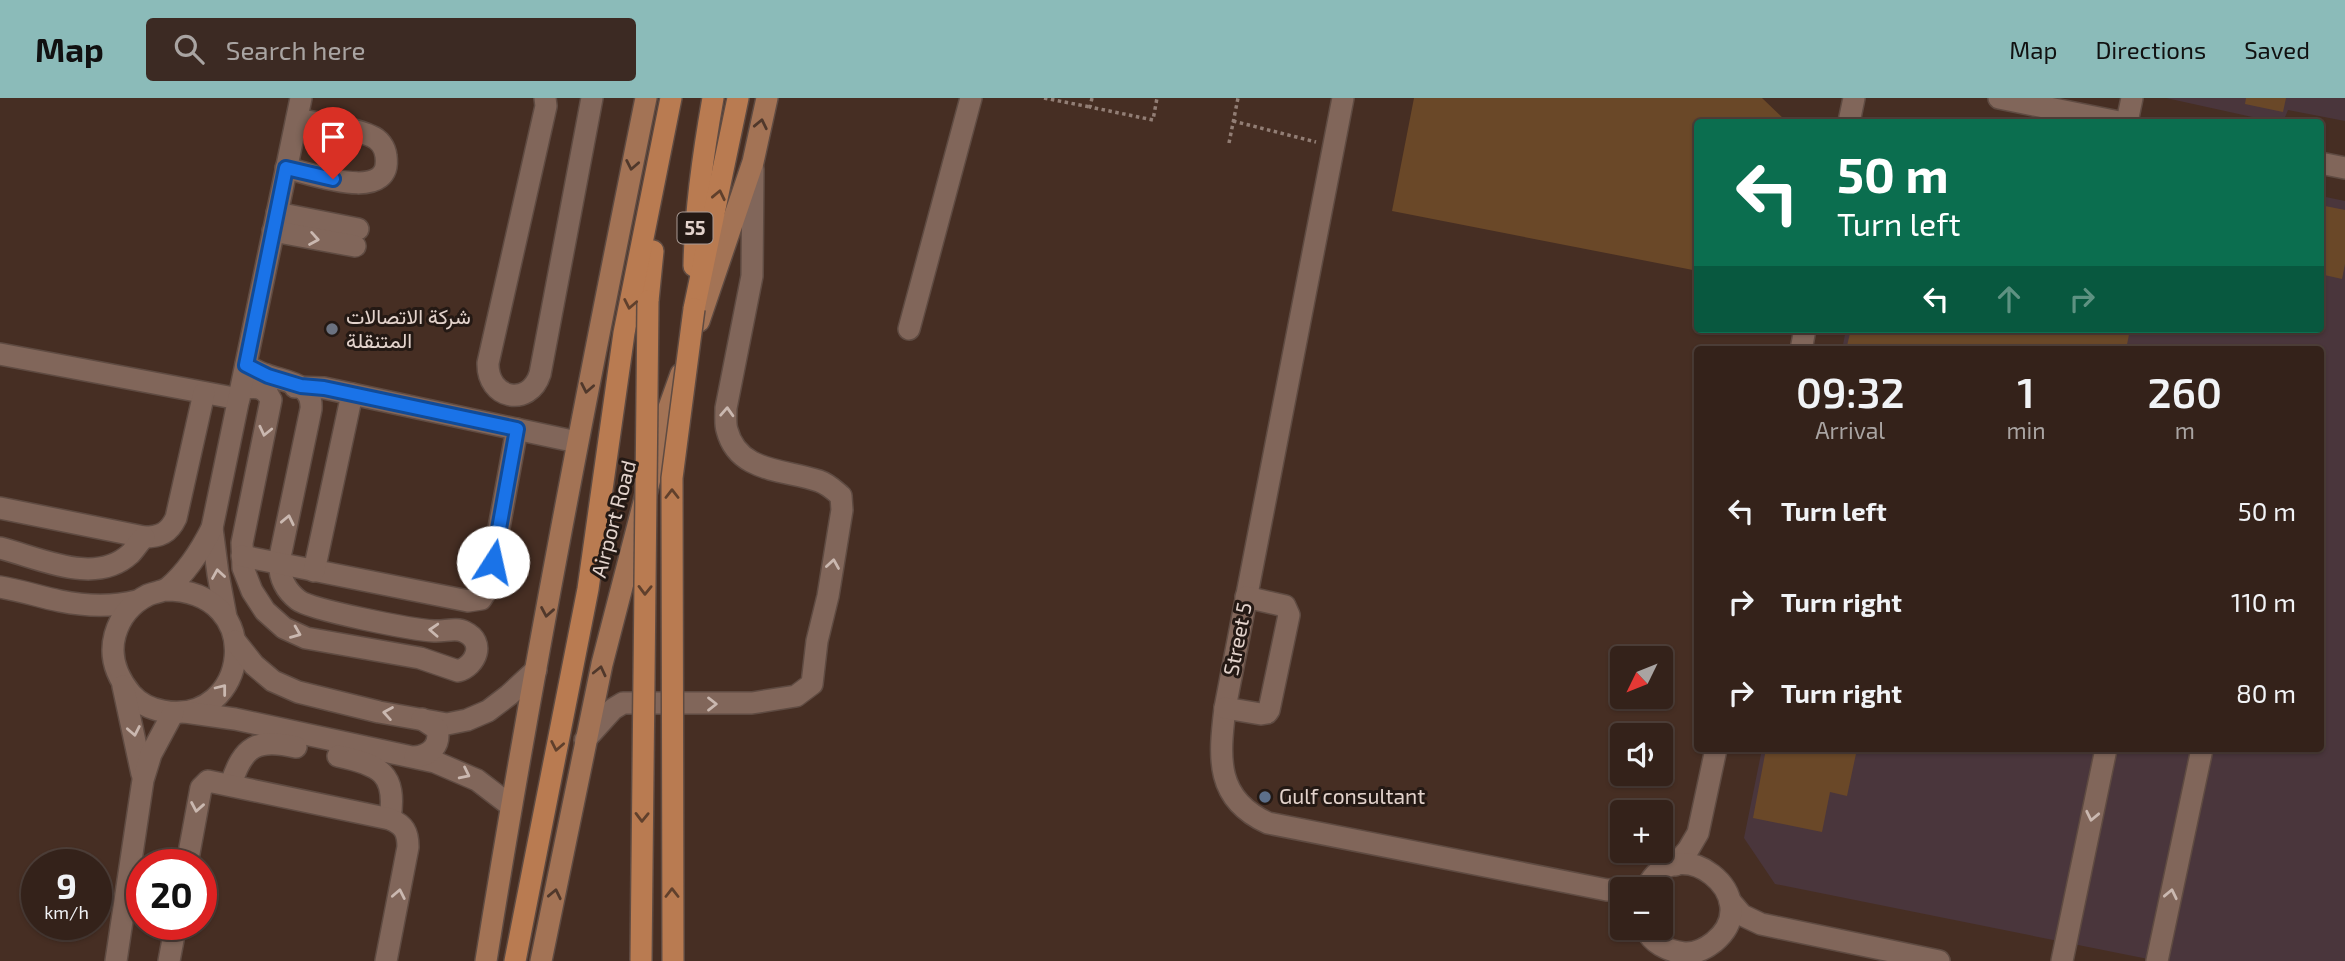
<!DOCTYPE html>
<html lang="en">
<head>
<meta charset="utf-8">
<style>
  body { margin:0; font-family:"Exo 2",Vazirmatn,sans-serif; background:#3c2a23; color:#f1f3f6; height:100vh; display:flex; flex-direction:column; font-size:26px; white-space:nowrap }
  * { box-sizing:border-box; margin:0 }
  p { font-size:23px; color:#a9a4a2 }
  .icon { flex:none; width:38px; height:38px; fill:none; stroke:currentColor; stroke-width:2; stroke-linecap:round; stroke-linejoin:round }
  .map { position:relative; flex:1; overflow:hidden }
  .details { position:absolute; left:1694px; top:248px; width:630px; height:406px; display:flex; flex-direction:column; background:#34221a; border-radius:7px; box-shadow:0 2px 5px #0004,0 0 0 2px #4e3f39 }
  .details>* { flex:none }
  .top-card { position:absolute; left:1694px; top:21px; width:630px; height:214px; border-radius:7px; box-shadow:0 2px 5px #0004,0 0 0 2px #4e3f39; background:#0b6e4f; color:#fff; overflow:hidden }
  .needle { width:46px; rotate:227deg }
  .controls { position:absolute; left:1610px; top:548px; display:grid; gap:14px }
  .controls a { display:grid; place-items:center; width:63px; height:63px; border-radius:7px; background:#34221a; box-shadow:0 2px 5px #0004,0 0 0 2px #4e3f39; font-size:35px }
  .speed { position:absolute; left:21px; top:751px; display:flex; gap:14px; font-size:35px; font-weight:700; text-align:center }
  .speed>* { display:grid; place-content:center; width:91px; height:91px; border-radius:50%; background:#34221a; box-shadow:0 2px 5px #0004,0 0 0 2px #4e3f39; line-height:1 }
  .speed small { font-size:18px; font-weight:400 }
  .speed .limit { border:10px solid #d22; background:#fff; color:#111 }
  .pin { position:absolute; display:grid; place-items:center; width:60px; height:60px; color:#fff; margin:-72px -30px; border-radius:50% 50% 50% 0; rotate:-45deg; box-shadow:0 0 7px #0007 }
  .pin .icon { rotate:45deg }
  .me { position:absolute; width:77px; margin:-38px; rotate:10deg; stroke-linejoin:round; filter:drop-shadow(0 0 5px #0008) }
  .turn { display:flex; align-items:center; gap:24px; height:147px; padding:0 28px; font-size:32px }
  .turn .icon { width:91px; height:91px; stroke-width:2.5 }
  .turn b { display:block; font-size:49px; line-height:60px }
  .lanes { display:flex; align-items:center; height:66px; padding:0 28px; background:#0003; justify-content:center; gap:35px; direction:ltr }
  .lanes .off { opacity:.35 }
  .eta { display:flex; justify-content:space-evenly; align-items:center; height:119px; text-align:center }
  .eta b { font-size:42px; font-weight:600; line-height:49px }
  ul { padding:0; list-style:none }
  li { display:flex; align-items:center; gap:21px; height:91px; padding:0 28px }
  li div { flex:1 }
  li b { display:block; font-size:26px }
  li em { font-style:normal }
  header { display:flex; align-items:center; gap:42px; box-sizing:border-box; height:98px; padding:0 35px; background:#8bbbb9; color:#111 }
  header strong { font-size:33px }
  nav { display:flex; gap:38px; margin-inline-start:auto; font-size:24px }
  .search { width:490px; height:63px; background:#3c2a23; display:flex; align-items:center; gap:18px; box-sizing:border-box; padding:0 24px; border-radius:7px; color:#a9a4a2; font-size:26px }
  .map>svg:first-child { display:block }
  .commercial { fill:#4a363c }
  .building { fill:#6a4828 }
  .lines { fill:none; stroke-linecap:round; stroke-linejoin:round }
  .minor-casing { stroke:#5f4b42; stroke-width:24 }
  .major-casing { stroke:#5f4b42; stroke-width:24 }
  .highway-casing { stroke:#5f4b42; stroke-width:24 }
  .path { stroke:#927e75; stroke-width:3.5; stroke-dasharray:3.5 3.5; stroke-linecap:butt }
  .minor { stroke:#81665a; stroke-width:21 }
  .major { stroke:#a37355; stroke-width:21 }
  .highway { stroke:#b97b51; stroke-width:21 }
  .highway-bridge-casing { stroke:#5f4b42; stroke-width:24; stroke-linecap:butt }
  .highway-bridge { stroke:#b97b51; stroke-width:21 }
  .oneway { stroke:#50382b }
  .oneway2 { stroke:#60402c }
  .oneway3 { stroke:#cab8b0 }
  .route-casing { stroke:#114b97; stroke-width:18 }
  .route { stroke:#1a73e8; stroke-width:12 }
  .worship-dot { fill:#6b7280; stroke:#241914; stroke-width:2.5 }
  .service-dot { fill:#5c6f8a; stroke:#241914; stroke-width:2.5 }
  .labels { text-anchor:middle; stroke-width:6; stroke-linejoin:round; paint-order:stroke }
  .shield { fill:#241914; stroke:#aa9b95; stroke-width:2 }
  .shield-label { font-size:19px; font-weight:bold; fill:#e3d3cc }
  .poi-label { font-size:21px; fill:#e3d3cc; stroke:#241914; text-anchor:start }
  .street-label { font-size:21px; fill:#e3d3cc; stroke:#241914 }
</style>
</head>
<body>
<header>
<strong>Map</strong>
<div class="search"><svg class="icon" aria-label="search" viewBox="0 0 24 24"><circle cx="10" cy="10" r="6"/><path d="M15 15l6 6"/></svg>Search here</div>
<nav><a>Map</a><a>Directions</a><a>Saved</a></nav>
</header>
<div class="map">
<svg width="2345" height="863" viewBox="0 0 2345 863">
  <rect width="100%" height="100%" fill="#462e23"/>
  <g class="commercial">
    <polygon points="2166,0 2345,0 2345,23 2288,12 2283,24 2275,24"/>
    <polygon points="2321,98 2345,103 2345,863 2158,863 1775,786 1744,740 1762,651 2320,651 2320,252 1842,252 1846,231 2320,231"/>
  </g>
  <g class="building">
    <polygon points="1414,0 1762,0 1787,24 1698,24 1698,173 1392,113"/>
    <polygon points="2246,0 2286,0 2283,14 2245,6"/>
    <polygon points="2320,107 2345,112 2345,166 2342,181 2320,176"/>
    <polygon points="1851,231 2130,231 2126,252 1846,252"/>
    <polygon points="1766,651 1857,651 1847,698 1830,694 1822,734 1753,720"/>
  </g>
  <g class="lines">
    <g class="minor-casing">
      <g id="minor">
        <path d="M545,0l1,8 -58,257c-1,36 41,45 52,11l52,-276"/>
        <path d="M1343,0l-118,610c-6,50 -10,91 43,115l339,67 15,-1"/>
        <polyline points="1999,0 2119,24"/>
        <polyline points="1849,24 1854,0"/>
        <polyline points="2127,24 2132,0"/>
        <polyline points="2320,65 2345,70"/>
        <path d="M286,70c23,5 107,37 100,-12 -1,-9 -7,-17 -15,-20 -19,-9 -53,-12 -74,-17"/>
        <polyline points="277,115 358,131"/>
        <polyline points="273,133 355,148"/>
        <polyline points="909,231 971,0"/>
        <polyline points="1801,252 1805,231"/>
        <polyline points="0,256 239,301"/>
        <polyline points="295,289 324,290 577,344"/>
        <path d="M241,291c14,-3 24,-3 30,11l-29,143 1,25 9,23 13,20 19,17 22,10 114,20 38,13c18,-5 28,-29 7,-39 -9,-5 -21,0 -31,-1 -21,-1 -123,-21 -136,-31 -14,-11 -20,-26 -18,-43l31,-148c2,-26 -25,-27 -44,-34 -8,-2 -14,-6 -21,-10"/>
        <path d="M0,410l144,29c16,0 25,-4 32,-19l28,-125"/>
        <polyline points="212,430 218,476 226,519"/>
        <path d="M0,450c40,10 95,38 130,6 5,-5 9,-12 14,-17"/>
        <polyline points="242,458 468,503 481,501 488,490 517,331"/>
        <polyline points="314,473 352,296"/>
        <path d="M0,489c20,3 40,10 60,14 25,5 52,6 77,0"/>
        <path d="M165,492c104,0 84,137 -2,121 -12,-2 -24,-8 -32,-17 -14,-17 -22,-37 -16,-59 5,-18 17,-32 33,-40 7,-3 14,-3 20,-7 19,-16 33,-38 44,-60l89,-430"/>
        <polyline points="235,543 254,567 273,583 298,594 379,614 447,626 467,622 488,613 509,597 536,572"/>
        <polyline points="123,588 142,676"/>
        <polyline points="1225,610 1261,616 1267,615 1269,612 1289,517 1285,508 1246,499"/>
        <polyline points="185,614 235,621 435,664 477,682 511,708"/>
        <path d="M585,642l28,-31 10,-6h129l44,-7 16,-12 5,-43 11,-45 14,-86 -1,-14c-7,-6 -13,-12 -22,-15 -35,-12 -81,-8 -92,-51 -2,-6 -1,-15 -1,-22l26,-132 1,-107"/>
        <path d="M338,658c42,9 59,17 52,63"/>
        <path d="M415,659c16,-2 26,-12 22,-28l-15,-10"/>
        <path d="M231,686c12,-38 26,-46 65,-37"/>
        <path d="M187,766l14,-76 7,-7 182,38c14,6 18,13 18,28l-22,114"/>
        <polyline points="1675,767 1688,752 1698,735 1716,651"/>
        <polyline points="1730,803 1742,817 1761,826 1939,863"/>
        <path d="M1645,830c7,15 22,23 39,25 11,1 21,-4 30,-11 55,-45 -38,-117 -68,-53"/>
        <polyline points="116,863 143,682 151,656 173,615"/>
        <polyline points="169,863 176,826"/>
        <polyline points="2062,863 2106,651"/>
        <polyline points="2157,863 2202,651"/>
      </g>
    </g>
    <g class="major-casing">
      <g id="major">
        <polyline points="699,223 753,64 767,0"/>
        <path d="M486,863c46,-289 102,-576 160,-863"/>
        <polyline points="541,863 602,566 667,315 681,276"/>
      </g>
    </g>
    <g class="highway-casing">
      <g id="highway">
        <path d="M694,168c1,-57 9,-112 19,-168"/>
        <polyline points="648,203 653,153"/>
        <polyline points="694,211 738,0"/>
        <polyline points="515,863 588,491 624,235 671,0"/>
      </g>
    </g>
    <g class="path">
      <polyline points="1044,0 1090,9"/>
      <polyline points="1092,0 1090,9 1153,22 1157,0"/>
      <polyline points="1233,23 1316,44"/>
      <polyline points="1229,45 1238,0"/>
    </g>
    <use href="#minor" class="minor"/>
    <use href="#major" class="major"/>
    <use href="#highway" class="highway"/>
    <g class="highway-bridge-casing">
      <g id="highway-bridge">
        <polyline points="641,863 648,203"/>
        <polyline points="673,863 672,380 694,211"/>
      </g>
    </g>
    <use href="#highway-bridge" class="highway-bridge"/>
  </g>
  <defs><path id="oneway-chevron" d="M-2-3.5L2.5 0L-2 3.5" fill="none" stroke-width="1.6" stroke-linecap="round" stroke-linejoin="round" transform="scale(1.75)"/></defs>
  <g class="oneway">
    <use href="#oneway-chevron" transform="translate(761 26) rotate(-78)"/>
    <use href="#oneway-chevron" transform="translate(632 67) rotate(101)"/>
    <use href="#oneway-chevron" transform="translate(587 290) rotate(101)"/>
    <use href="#oneway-chevron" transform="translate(547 514) rotate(100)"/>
    <use href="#oneway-chevron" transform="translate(600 573) rotate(-77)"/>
    <use href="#oneway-chevron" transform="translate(555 796) rotate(-78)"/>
  </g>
  <g class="oneway2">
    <use href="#oneway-chevron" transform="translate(719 97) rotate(-78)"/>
    <use href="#oneway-chevron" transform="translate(630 206) rotate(101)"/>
    <use href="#oneway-chevron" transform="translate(672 396) rotate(-90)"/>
    <use href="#oneway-chevron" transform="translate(645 492) rotate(91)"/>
    <use href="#oneway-chevron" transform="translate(557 648) rotate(101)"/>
    <use href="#oneway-chevron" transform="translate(642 719) rotate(91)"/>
    <use href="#oneway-chevron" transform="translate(672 795) rotate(-90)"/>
  </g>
  <g class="oneway3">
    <use href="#oneway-chevron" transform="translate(314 141) rotate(10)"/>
    <use href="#oneway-chevron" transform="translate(727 314) rotate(-87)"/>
    <use href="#oneway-chevron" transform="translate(265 333) rotate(103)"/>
    <use href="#oneway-chevron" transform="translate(288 422) rotate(-78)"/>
    <use href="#oneway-chevron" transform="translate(833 466) rotate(-81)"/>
    <use href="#oneway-chevron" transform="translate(218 476) rotate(-99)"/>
    <use href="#oneway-chevron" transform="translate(434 532) rotate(-177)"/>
    <use href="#oneway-chevron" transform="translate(296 535) rotate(22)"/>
    <use href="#oneway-chevron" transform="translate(222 591) rotate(-52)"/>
    <use href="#oneway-chevron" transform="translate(712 606)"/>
    <use href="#oneway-chevron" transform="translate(388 615) rotate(-170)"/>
    <use href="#oneway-chevron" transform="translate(134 633) rotate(79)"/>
    <use href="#oneway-chevron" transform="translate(465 676) rotate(26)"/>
    <use href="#oneway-chevron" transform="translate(197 709) rotate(100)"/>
    <use href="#oneway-chevron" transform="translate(2092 718) rotate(102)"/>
    <use href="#oneway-chevron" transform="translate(399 796) rotate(-79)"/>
    <use href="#oneway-chevron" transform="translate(2171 796) rotate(-78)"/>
  </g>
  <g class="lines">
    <g class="route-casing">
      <polyline id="route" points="333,81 286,70 246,267 268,278 301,288 324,290 517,331 493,464"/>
    </g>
    <use href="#route" class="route"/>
  </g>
  <circle class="worship-dot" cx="332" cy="231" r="7"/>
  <circle class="service-dot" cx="1265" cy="699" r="7"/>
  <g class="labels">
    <rect class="shield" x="677.5" y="114.5" width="35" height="31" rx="5"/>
    <g class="shield-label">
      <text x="695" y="137">55</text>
    </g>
    <g class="poi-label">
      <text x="346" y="226">شركة الاتصالات<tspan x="346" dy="24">المتنقلة</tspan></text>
      <text x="1279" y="706">Gulf consultant</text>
    </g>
    <g class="street-label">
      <text transform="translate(614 421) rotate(-75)" y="7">Airport Road</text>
      <text transform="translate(1238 541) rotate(-79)" y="7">Street 5</text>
    </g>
  </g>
</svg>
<div class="controls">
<a><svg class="needle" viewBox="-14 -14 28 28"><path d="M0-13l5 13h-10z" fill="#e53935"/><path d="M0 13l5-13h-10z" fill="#a9a4a2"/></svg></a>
<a><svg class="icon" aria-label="sound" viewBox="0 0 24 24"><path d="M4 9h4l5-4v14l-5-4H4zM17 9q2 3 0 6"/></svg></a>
<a>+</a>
<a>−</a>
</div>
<div class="speed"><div>9<small>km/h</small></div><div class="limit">20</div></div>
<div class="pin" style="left:333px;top:81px;background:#d93025"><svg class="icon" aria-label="arrive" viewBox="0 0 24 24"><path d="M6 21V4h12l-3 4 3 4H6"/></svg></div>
<svg class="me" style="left:493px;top:464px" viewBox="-20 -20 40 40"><circle r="19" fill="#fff"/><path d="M0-13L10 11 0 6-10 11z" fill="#1a73e8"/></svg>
<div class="top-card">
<div class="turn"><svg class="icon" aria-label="left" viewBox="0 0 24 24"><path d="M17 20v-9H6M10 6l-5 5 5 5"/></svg><div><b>50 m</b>Turn left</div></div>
<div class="lanes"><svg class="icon" aria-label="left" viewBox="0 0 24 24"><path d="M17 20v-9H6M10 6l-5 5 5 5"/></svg><svg class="icon off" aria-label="ahead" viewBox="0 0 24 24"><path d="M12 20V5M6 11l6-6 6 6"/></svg><svg class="icon off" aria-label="right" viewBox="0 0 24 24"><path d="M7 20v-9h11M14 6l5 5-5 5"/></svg></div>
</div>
<section class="details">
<div class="eta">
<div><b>09:32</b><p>Arrival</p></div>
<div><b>1</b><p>min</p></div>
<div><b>260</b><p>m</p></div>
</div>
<ul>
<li><svg class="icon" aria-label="left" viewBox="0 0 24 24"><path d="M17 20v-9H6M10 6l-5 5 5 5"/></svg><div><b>Turn left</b></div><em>50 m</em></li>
<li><svg class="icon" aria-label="right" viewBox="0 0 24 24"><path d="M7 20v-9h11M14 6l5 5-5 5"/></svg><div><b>Turn right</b></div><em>110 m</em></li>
<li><svg class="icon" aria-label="right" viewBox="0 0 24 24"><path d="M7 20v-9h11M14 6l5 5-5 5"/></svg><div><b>Turn right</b></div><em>80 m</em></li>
</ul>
</section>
</div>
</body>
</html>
